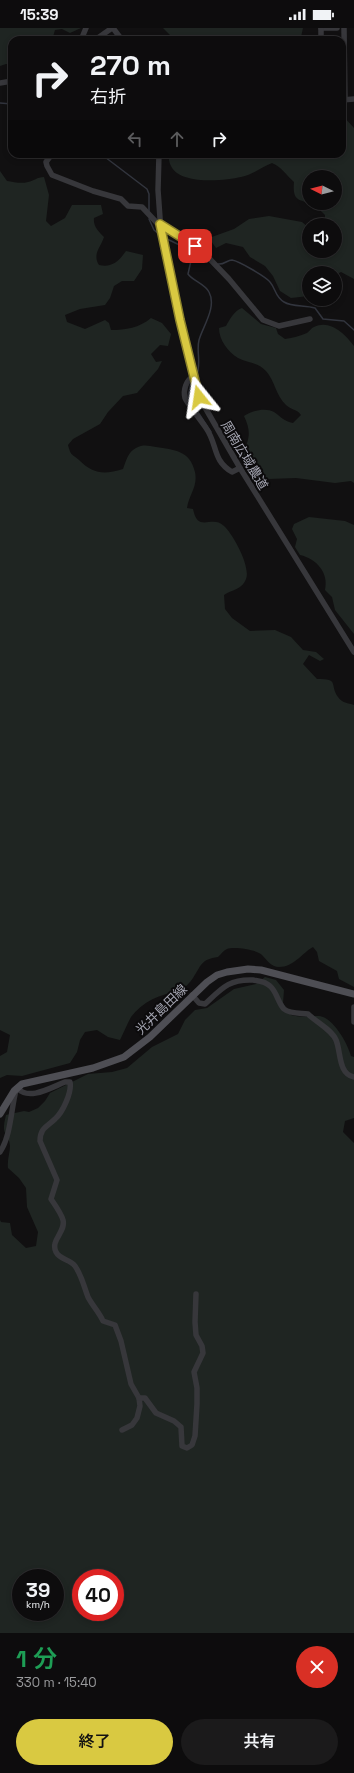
<!DOCTYPE html>
<html lang="ja">
<head>
<meta charset="utf-8">
<style>
  body { margin:0; font-family:"Space Grotesk","Noto Sans JP",sans-serif; background:#1b1a1b; color:#f1f3f6; height:100vh; display:flex; flex-direction:column; font-size:15px; white-space:nowrap }
  * { box-sizing:border-box; margin:0 }
  p { font-size:13px; color:#9a9b9d }
  .icon { flex:none; width:22px; height:22px; fill:none; stroke:currentColor; stroke-width:2; stroke-linecap:round; stroke-linejoin:round }
  .map { position:relative; height:1605px; overflow:hidden }
  .details { display:flex; flex-direction:column; background:#0d0c0d; flex:1 }
  .details>* { flex:none }
  .hud { position:absolute; left:8px; top:8px; width:338px; height:122px; border-radius:12px; box-shadow:0 2px 6px #0003,0 0 0 1px #2d2c2e; background:#0d0c0d; color:#f1f3f6; overflow:hidden }
  .needle { width:26px; rotate:276deg }
  .controls { position:absolute; left:302px; top:142px; display:grid; gap:8px }
  .controls a { display:grid; place-items:center; width:40px; height:40px; border-radius:50%; background:#0d0c0d; box-shadow:0 2px 6px #0003,0 0 0 1px #2d2c2e; font-size:20px }
  .speed { position:absolute; left:12px; top:1541px; display:flex; gap:8px; font-size:20px; font-weight:700; text-align:center }
  .speed>* { display:grid; place-content:center; width:52px; height:52px; border-radius:50%; background:#0d0c0d; box-shadow:0 2px 6px #0003,0 0 0 1px #2d2c2e; line-height:1 }
  .speed small { font-size:10px; font-weight:400 }
  .speed .limit { border:6px solid #d22; background:#fff; color:#111 }
  .pin { position:absolute; display:grid; place-items:center; width:34px; height:34px; color:#fff; margin:-17px; border-radius:8px; box-shadow:0 2px 6px #0006 }
  .me { position:absolute; width:44px; margin:-22px; rotate:345deg; stroke-linejoin:round; filter:drop-shadow(0 0 3px #0008) }
  .turn { display:flex; align-items:center; gap:14px; height:84px; padding:0 16px; font-size:18px }
  .turn .icon { width:52px; height:52px; stroke-width:2.5 }
  .turn b { display:block; font-size:28px; line-height:34px }
  .lanes { display:flex; align-items:center; height:38px; padding:0 16px; background:#0003; justify-content:center; gap:20px; direction:ltr }
  .lanes .off { opacity:.35 }
  .round { display:grid; place-items:center; flex:none; width:42px; height:42px; border-radius:21px; background:#1b1a1b }
  .head { display:flex; align-items:center; justify-content:space-between; height:68px; padding:0 16px }
  h1 { font-size:24px; font-weight:600; line-height:30px; color:#1e9e55 }
  .primary-button { display:flex; gap:8px; margin-top:auto; padding:8px 16px }
  .primary-button a { flex:1; height:46px; border-radius:24px; background:#d9c941; color:#111; font-size:16px; font-weight:600; line-height:46px; text-align:center }
  .primary-button a+a { background:#1b1a1b; color:#f1f3f6 }
  .status { display:flex; justify-content:space-between; align-items:center; height:28px; padding:0 20px; background:#0d0c0d; direction:ltr }
  .status svg { height:11px; fill:currentColor }
  .map>svg:first-child { display:block }
  .green { fill:#1f2522; fill-rule:evenodd }
  .lines { fill:none; stroke-linecap:round; stroke-linejoin:round }
  .stream { stroke:#32353e; stroke-width:1.5 }
  .minor { stroke:#37373b; stroke-width:5.5 }
  .major { stroke:#4e4e54; stroke-width:7 }
  .route-casing { stroke:#8d832a; stroke-width:10 }
  .route { stroke:#d9c941; stroke-width:7 }
  .labels { text-anchor:middle; stroke-width:4; stroke-linejoin:round; paint-order:stroke }
  .street-label { font-size:13px; fill:#a3a4b0; stroke:#0c0b0c }
</style>
</head>
<body>
<div class="status"><b>15:39</b><svg viewBox="0 0 49 12"><path d="M0 12V9h3v3zM5 12V6h3v6zM10 12V3h3v9zM15 12V0h3v12zM26 1h20v11H26zM47 4h2v5h-2z"/></svg></div>
<div class="map">
<svg width="354" height="1605" viewBox="0 0 354 1605">
  <rect width="100%" height="100%" fill="#111011"/>
  <g class="green">
    <polygon points="0,0 81,0 70,5 62,1 55,2 52,12 12,12 12,37 6,36 0,38"/>
    <polygon points="163,0 303,0 301,9 304,12 175,12"/>
    <path d="M342,87l12,13v151l-13,-7 -6,3v-2h-26v23l-18,2 -11,-7 -7,-15 -8,-10 -15,-9 -7,-10 -17,-4 -10,5 -7,-10 25,-9 15,-10 20,-3 33,6 7,6v23h26v-26h-10v-10c-3,-3 -6,-6 -10,-9 -14,-8 -23,-2 -21,-24 -8,-7 -12,-15 -22,-19 -10,4 -20,12 -31,14 -17,4 -61,8 -70,-11 -2,-3 -2,-8 -3,-12h174zM309,149h26v26h-26z"/>
    <path d="M0,143l7,10c7,1 14,3 21,1 6,-1 9,-5 16,-5l5,18 -3,26 5,5 14,-8 7,-13h29l2,9 -9,4c-1,8 4,13 10,19 -3,10 -12,17 -5,28 13,3 20,-4 27,-14l17,4 -1,14 -8,12h-12l-8,5 -4,12 -5,7 -25,4 -15,6 2,7 18,7 20,-9 4,3 2,7c15,0 28,-2 40,-12l11,5 9,11 -3,12 -8,-1 -9,9 5,8 6,-1 -4,8 -21,24 -14,3 -15,16 -8,12 -27,15 -5,6c3,11 3,8 11,15 14,14 25,15 44,9 3,-8 5,-17 13,-21 8,-4 12,-2 20,-1 18,3 34,3 39,25 3,15 -6,22 -8,36l6,1c5,25 19,5 31,17 9,8 27,41 22,53 -3,10 -15,11 -22,16l1,14 7,9 18,13 25,-1 16,7 12,13 13,2 8,7 -4,2 -11,-6 -6,9 14,15c23,0 12,5 21,18 4,6 10,6 16,8v282l-15,-8 -2,-8 -18,-10 -2,-9 -4,-5c-11,6 -19,20 -34,20 -8,0 -12,-7 -17,-12 -4,-5 -28,-9 -35,-6 -3,1 -6,5 -9,8 -17,2 -17,9 -25,21 -3,5 -9,10 -14,14 -18,1 -37,10 -48,25 -4,7 -7,15 -11,23l-12,-3 -11,-7 -12,2 -5,8 -3,12 -7,11 -48,13 -15,-1 -7,3v-22l7,-4 3,-17 -10,-5z"/>
    <path d="M242,280l19,16 15,4 2,6 7,5c8,-1 15,-3 22,-6 3,-2 4,-5 7,-6 16,-8 31,7 40,19v137l-3,-2 -16,2 -39,-5 -28,1 -15,-5 -11,-18c7,-17 10,-23 2,-40 7,-5 21,-9 30,-4 7,5 10,9 19,11l8,-8c-4,-6 -10,-5 -15,-10 -10,-9 -11,-24 -20,-34 -8,-9 -18,-8 -28,-13 -10,-6 -19,-18 -19,-30l7,-2c4,-7 8,-15 16,-18z"/>
    <path d="M309,489l36,4 9,4v109l-19,-24 -3,-13 -7,-7c4,-17 -8,-31 -25,-35l-5,-8 2,-8 -5,-10 2,-5z"/>
    <path d="M265,949l11,3 8,10 -1,13 8,12c10,3 18,1 28,1 14,1 29,28 32,40l3,1v61l-9,3 -2,11 11,11v490h-354v-413l1,2 9,1 2,12 14,13 10,-2 2,-14 -11,-25 -1,-19 -7,-10 -11,-10c-1,-8 2,-15 2,-22 -1,-15 -10,-8 -4,-31l18,-4 5,1 9,-4 7,-7 5,-8 38,-19 24,-2 15,-4 25,-21 26,-13 7,-14 10,-10 12,-2 27,-19 22,-5zM21,1550h34v34h-34zM81,1550h34v34h-34z"/>
  </g>
  <g class="lines">
    <g class="stream">
      <polyline points="0,75 12,76"/>
      <polyline points="101,126 147,161 149,166 149,183"/>
      <polyline points="149,191 154,202 160,207"/>
      <polyline points="165,210 194,224 207,234"/>
      <path d="M188,222l4,6 -4,18c5,7 17,10 21,18 8,15 -6,34 -10,48 -3,12 3,25 -3,37"/>
      <path d="M218,236c6,1 9,-4 14,-4 7,1 34,17 38,22 6,7 5,15 14,20 8,5 21,3 31,6l8,11 21,2 10,9"/>
      <polyline points="194,352 191,355 188,369 211,404"/>
    </g>
    <g class="minor">
      <polyline points="113,0 122,12"/>
      <polyline points="321,0 337,0"/>
      <polyline points="321,0 321,12"/>
      <polyline points="344,0 345,72"/>
      <polyline points="81,12 86,0"/>
      <polyline points="95,12 112,0"/>
      <polyline points="0,55 12,53"/>
      <polyline points="342,72 354,71"/>
      <polyline points="52,126 46,134 47,138 52,147 93,163 121,171 128,178 142,179 157,195 195,218 206,227 229,251 263,292 279,298 310,291"/>
      <polyline points="159,126 158,162 161,204 187,321 199,369 240,440 354,624"/>
      <path d="M194,348c-8,4 -11,14 -9,22 2,5 17,24 21,30 12,17 6,32 26,44l8,-4"/>
      <path d="M192,967l7,8 6,1c17,-16 24,-25 48,-24 6,1 12,1 17,6 7,6 8,17 14,23 6,5 17,4 24,5 8,8 24,16 28,26 5,11 2,34 18,37"/>
      <polyline points="354,979 354,994"/>
      <path d="M17,1060c12,13 33,0 48,-6h5c2,10 -7,30 -15,37 -8,8 -15,9 -15,22l17,39 -6,19c4,6 10,14 12,21 3,12 -13,20 -7,32 4,8 14,7 19,14 7,10 9,21 13,31 4,8 11,15 15,24l12,4 6,16 10,43 8,14 1,8 -3,12 -5,7 -10,5"/>
      <path d="M0,1124c11,-16 11,-43 16,-62"/>
      <polyline points="139,1370 145,1370 156,1385 174,1393 181,1399 182,1418 187,1420 192,1417 195,1408 197,1376 197,1360 194,1344 203,1325 202,1318 196,1307 195,1294 196,1266"/>
    </g>
    <polyline class="major" points="0,1086 14,1063 22,1056 93,1040 124,1029 150,1009 207,954 217,947 227,944 248,941 261,942 354,966"/>
  </g>
  <g class="lines">
    <g class="route-casing">
      <polyline id="route" points="195,218 160,196 180,292 199,369"/>
    </g>
    <use href="#route" class="route"/>
  </g>
  <g class="labels">
    <g class="street-label">
      <text transform="translate(245 427) rotate(59)" y="5">周南広域農道</text>
      <text transform="translate(161 981) rotate(-44)" y="5">光井島田線</text>
    </g>
  </g>
</svg>
<div class="controls">
<a><svg class="needle" viewBox="-14 -14 28 28"><path d="M0-13l5 13h-10z" fill="#e53935"/><path d="M0 13l5-13h-10z" fill="#9a9b9d"/></svg></a>
<a><svg class="icon" aria-label="sound" viewBox="0 0 24 24"><path d="M4 9h4l5-4v14l-5-4H4zM17 9q2 3 0 6"/></svg></a>
<a><svg class="icon" aria-label="layers" viewBox="0 0 24 24"><path d="M12 4l9 5-9 5-9-5zM3 14l9 5 9-5"/></svg></a>
</div>
<div class="speed"><div>39<small>km/h</small></div><div class="limit">40</div></div>
<div class="pin" style="left:195px;top:218px;background:#d93025"><svg class="icon" aria-label="arrive" viewBox="0 0 24 24"><path d="M6 21V4h12l-3 4 3 4H6"/></svg></div>
<svg class="me" style="left:199px;top:369px" viewBox="-20 -20 40 40"><path d="M0-17L14 15 0 8-14 15z" fill="#d9c941" stroke="#fff" stroke-width="4"/></svg>
<div class="hud">
<div class="turn"><svg class="icon" aria-label="right" viewBox="0 0 24 24"><path d="M7 20v-9h11M14 6l5 5-5 5"/></svg><div><b>270 m</b>右折</div></div>
<div class="lanes"><svg class="icon off" aria-label="left" viewBox="0 0 24 24"><path d="M17 20v-9H6M10 6l-5 5 5 5"/></svg><svg class="icon off" aria-label="ahead" viewBox="0 0 24 24"><path d="M12 20V5M6 11l6-6 6 6"/></svg><svg class="icon" aria-label="right" viewBox="0 0 24 24"><path d="M7 20v-9h11M14 6l5 5-5 5"/></svg></div>
</div>
</div>
<section class="details">
<div class="head"><div><h1>1 分</h1><p>330 m · 15:40</p></div><a class="round" style="background:#d93025;color:#fff"><svg class="icon" aria-label="close" viewBox="0 0 24 24"><path d="M6 6l12 12M18 6L6 18"/></svg></a></div>
<div class="primary-button"><a>終了</a><a>共有</a></div>
</section>
</body>
</html>
